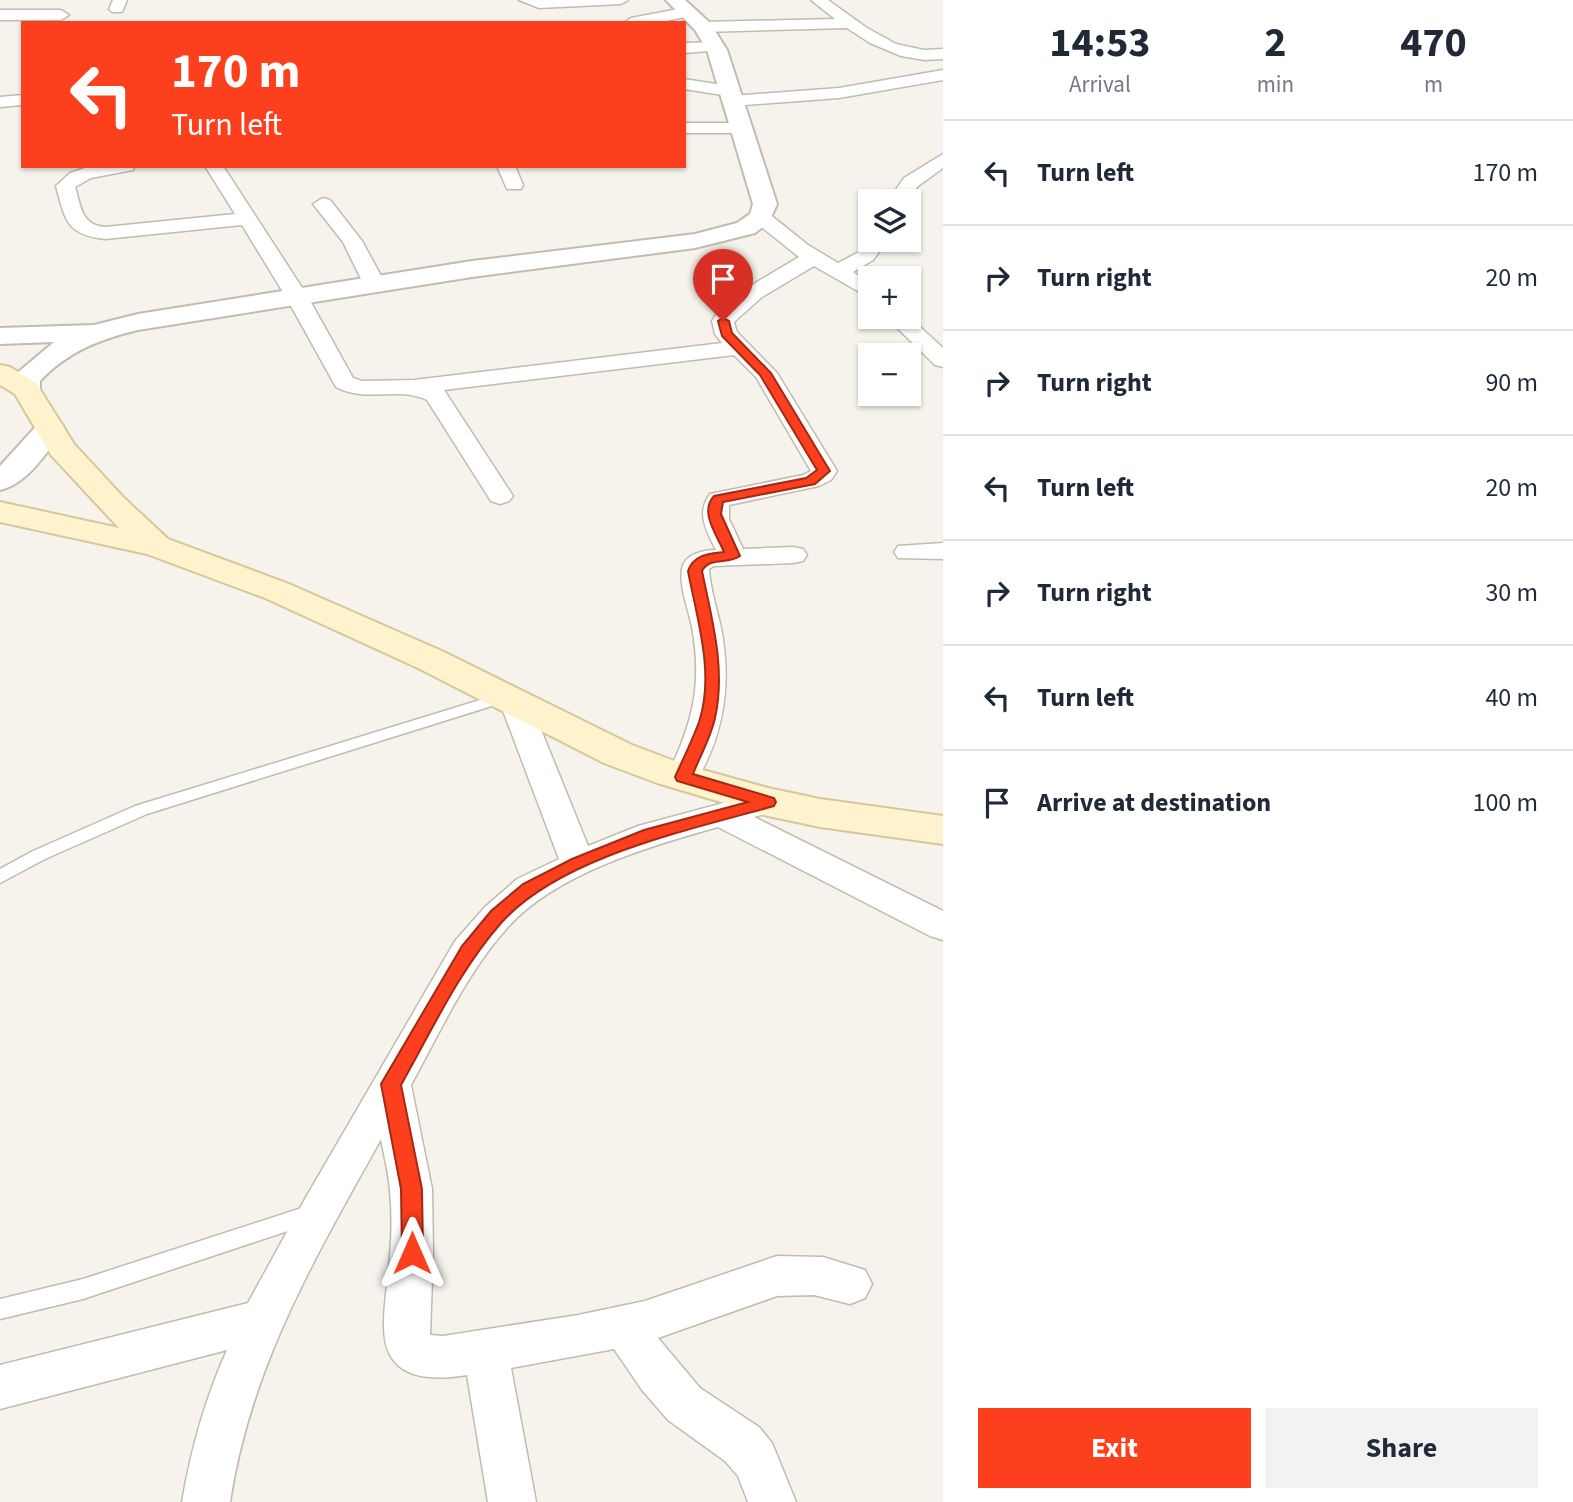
<!DOCTYPE html>
<html lang="en">
<head>
<meta charset="utf-8">
<style>
  body { margin:0; font-family:"Source Sans 3",sans-serif; background:#f2f2f3; color:#1f2937; height:100vh; display:flex; flex-direction:column; font-size:26px; white-space:nowrap }
  * { box-sizing:border-box; margin:0 }
  p { font-size:23px; color:#747a83 }
  .icon { flex:none; width:38px; height:38px; fill:none; stroke:currentColor; stroke-width:2; stroke-linecap:round; stroke-linejoin:round }
  .map { position:relative; flex:1; overflow:hidden }
  .details { display:flex; flex-direction:column; background:#fff; width:630px }
  .details>* { flex:none }
  .hud { position:absolute; left:21px; top:21px; width:665px; height:147px; border-radius:0px; box-shadow:0 2px 5px #0004; background:#fc3f1d; color:#fff; overflow:hidden }
  .fabs { position:absolute; left:858px; top:189px; display:grid; gap:14px }
  .fabs a { display:grid; place-items:center; width:63px; height:63px; border-radius:0px; background:#fff; box-shadow:0 2px 5px #0004; font-size:35px }
  .pin { position:absolute; display:grid; place-items:center; width:60px; height:60px; color:#fff; margin:-72px -30px; border-radius:50% 50% 50% 0; rotate:-45deg; box-shadow:0 0 7px #0007 }
  .pin .icon { rotate:45deg }
  .me { position:absolute; width:77px; margin:-38px; rotate:0deg; stroke-linejoin:round; filter:drop-shadow(0 0 5px #0008) }
  .turn { display:flex; align-items:center; gap:24px; height:147px; padding:0 35px; font-size:32px }
  .turn .icon { width:91px; height:91px; stroke-width:2.5 }
  .turn b { display:block; font-size:49px; line-height:60px }
  .eta { display:flex; justify-content:space-evenly; align-items:center; height:119px; text-align:center }
  .eta b { font-size:42px; font-weight:700; line-height:49px }
  .primary-button { display:flex; gap:14px; margin-top:auto; padding:14px 35px }
  .primary-button a { flex:1; height:80px; border-radius:0px; background:#fc3f1d; color:#fff; font-size:28px; font-weight:700; line-height:80px; text-align:center }
  .primary-button a+a { background:#f2f2f3; color:#1f2937 }
  ul { padding:0; list-style:none }
  li { display:flex; align-items:center; gap:21px; height:105px; padding:0 35px; border-top:2px solid #e0e1e3 }
  li div { flex:1 }
  li b { display:block; font-size:26px }
  li em { font-style:normal }
  main { display:flex; flex:1; min-height:0 }
  .map>svg:first-child { display:block }
  .lines { fill:none; stroke-linecap:round; stroke-linejoin:round }
  .service-casing { stroke:#c2bbae; stroke-width:3 }
  .minor-casing { stroke:#c2bbae; stroke-width:3 }
  .tertiary-casing { stroke:#c2bbae; stroke-width:4 }
  .secondary-casing { stroke:#d6c79b; stroke-width:4 }
  .service { fill:#fff; fill-rule:evenodd }
  .minor { fill:#fff; fill-rule:evenodd }
  .tertiary { fill:#fff; fill-rule:evenodd }
  .secondary { fill:#fff3cd; fill-rule:evenodd }
  .route { fill:#fc3f1d; stroke:#a42913; stroke-width:2 }
</style>
</head>
<body>
<main>
<div class="map">
<svg width="943" height="1502" viewBox="0 0 943 1502">
  <rect width="100%" height="100%" fill="#f6f3ec"/>
  <g class="lines">
    <g class="service-casing">
      <g id="service">
        <polygon points="506,692 511,694 514,697 511,700 147,814 45,859 0,883 0,869 33,851 135,806"/>
        <polygon points="314,1204 321,1206 324,1213 321,1220 83,1299 0,1319 0,1299 83,1279"/>
      </g>
    </g>
    <g class="minor-casing">
      <g id="minor">
        <polygon points="113,0 127,0 122,12 112,12 109,9"/>
        <polygon points="519,0 628,0 621,4 539,8"/>
        <polygon points="811,0 828,0 867,28 896,44 924,50 943,49 943,59 924,60 901,56 870,43 847,28 703,32 695,27 703,22 835,19"/>
        <polygon points="689,7 697,12 694,15 656,23 624,23 631,18"/>
        <polygon points="0,10 61,10 69,15 61,20 0,20"/>
        <polygon points="715,42 723,47 721,50 684,53 684,43"/>
        <polygon points="943,70 943,80 839,98 732,106 723,101 732,96 839,88"/>
        <polygon points="684,79 729,86 737,91 729,96 684,89"/>
        <polygon points="23,95 23,105 0,107 0,97"/>
        <polygon points="684,123 741,123 750,128 741,133 684,133"/>
        <polygon points="943,154 943,168 918,186 907,201 888,201 904,178"/>
        <path d="M91,166h44l-2,4 -42,8 -16,9c6,19 6,38 30,40l130,-13 -30,-48h18l85,131 45,81 9,3 52,-1 308,-37 -7,-9 -3,-13 3,-5 32,-28 52,-31 -45,-36 -3,-4 3,-4h14l40,32 30,18 21,-11 11,-15v3h18l-15,20 -20,12 17,11v15l-56,-32 -52,31 -28,25 3,10 40,41 60,98 -6,9 -12,6 -90,19v14l14,30 50,-2 10,2 4,6 -4,6 -10,2 -79,3 -5,3c1,19 8,40 12,59 11,56 3,108 -27,157l-11,3 -11,-3 -5,-8c25,-54 36,-90 25,-150 -3,-16 -13,-41 -10,-58 2,-15 22,-19 34,-19 -10,-20 -20,-37 -6,-56l93,-19 8,-4 -55,-94 -22,-22 -290,35 69,106 -4,5 -9,3 -9,-3 -64,-101c-29,-14 -62,3 -91,-13l-50,-90 -44,-72 -137,14c-39,-4 -40,-20 -49,-53l14,-13z"/>
        <polygon points="497,166 515,166 523,185 521,189 507,189"/>
        <polygon points="323,198 330,200 362,241 386,285 382,289 368,289 364,285 343,242 313,204"/>
        <polygon points="908,316 943,348 943,367 935,365 886,317"/>
        <polygon points="943,543 943,559 898,558 894,552 898,546"/>
        <path d="M514,690l11,3 4,7 59,146 50,-20 130,-35 12,3 4,8 -4,8 -26,7 189,94v29l-13,-4 -212,-109c-68,19 -161,46 -210,100 -41,45 -68,105 -97,158l21,104 1,64 -3,82 13,1 135,-21 67,-14 132,-45 46,1 42,13 7,14 -7,14 -15,6 -36,-9 -37,1 -119,42 42,50 59,39 13,16 24,59h-48l-10,-26 -13,-15 -57,-41 -26,-30 -28,-41 -103,19 25,134h-48l-21,-127c-25,4 -62,7 -77,-20 -13,-22 -1,-73 0,-100 2,-21 2,-43 0,-64 -1,-17 -6,-35 -9,-52 -66,119 -130,226 -151,363h-48c9,-53 23,-103 45,-152l-227,59v-44l248,-62 57,-104 150,-258 30,-34 32,-28 42,-20 -60,-159 4,-7z"/>
      </g>
    </g>
    <g class="tertiary-casing">
      <g id="tertiary">
        <path d="M666,0h19l25,23 17,27 50,154 -8,18 -14,11 -60,15 -223,29 -334,53c-38,9 -71,22 -98,51v8l-4,6 -10,3 -10,-3c-6,-8 -5,-13 0,-21l38,-32 -54,2v-16l94,-3 44,-11 334,-53 223,-27 42,-11 13,-9 3,-10 -46,-154 -12,-20z"/>
        <path d="M50,420l11,3 4,6 -4,6c-18,21 -34,49 -61,55v-24l39,-43z"/>
      </g>
    </g>
    <g class="secondary-casing">
      <polygon id="secondary" points="0,365 10,367 36,383 74,444 124,498 168,539 289,584 444,652 632,745 685,765 768,788 820,799 943,816 943,844 820,827 768,816 657,783 604,763 418,668 265,598 147,554 0,522 0,502 119,528 51,455 15,394 0,385"/>
    </g>
    <use href="#service" class="service"/>
    <use href="#minor" class="minor"/>
    <use href="#tertiary" class="tertiary"/>
    <use href="#secondary" class="secondary"/>
  </g>
  <path class="route" d="M723,318l6,3 3,12 39,40 59,98 -15,13 -92,18 -2,12 19,42c-12,9 -30,0 -38,15 10,49 24,98 13,147 -4,19 -15,38 -22,56l81,24 2,4 -2,4c-84,24 -212,50 -272,116 -42,47 -70,108 -101,163l21,104 1,64 -3,7 -8,3 -7,-3 -3,-7 -1,-64 -20,-105 81,-138 29,-35 32,-27 49,-25 72,-29 104,-28 -71,-21 -2,-4c8,-18 17,-36 24,-55 16,-48 -2,-103 -11,-151 6,-17 21,-17 36,-19 -7,-17 -25,-40 -10,-56l92,-18 11,-8 -57,-95 -38,-39 -4,-15z"/>
</svg>
<div class="fabs">
<a><svg class="icon" aria-label="layers" viewBox="0 0 24 24"><path d="M12 4l9 5-9 5-9-5zM3 14l9 5 9-5"/></svg></a>
<a>+</a>
<a>−</a>
</div>
<div class="pin" style="left:723px;top:321px;background:#d93025"><svg class="icon" aria-label="arrive" viewBox="0 0 24 24"><path d="M6 21V4h12l-3 4 3 4H6"/></svg></div>
<svg class="me" style="left:412px;top:1253px" viewBox="-20 -20 40 40"><path d="M0-17L14 15 0 8-14 15z" fill="#fc3f1d" stroke="#fff" stroke-width="4"/></svg>
<div class="hud">
<div class="turn"><svg class="icon" aria-label="left" viewBox="0 0 24 24"><path d="M17 20v-9H6M10 6l-5 5 5 5"/></svg><div><b>170 m</b>Turn left</div></div>
</div>
</div>
<section class="details">
<div class="eta">
<div><b>14:53</b><p>Arrival</p></div>
<div><b>2</b><p>min</p></div>
<div><b>470</b><p>m</p></div>
</div>
<ul>
<li><svg class="icon" aria-label="left" viewBox="0 0 24 24"><path d="M17 20v-9H6M10 6l-5 5 5 5"/></svg><div><b>Turn left</b></div><em>170 m</em></li>
<li><svg class="icon" aria-label="right" viewBox="0 0 24 24"><path d="M7 20v-9h11M14 6l5 5-5 5"/></svg><div><b>Turn right</b></div><em>20 m</em></li>
<li><svg class="icon" aria-label="right" viewBox="0 0 24 24"><path d="M7 20v-9h11M14 6l5 5-5 5"/></svg><div><b>Turn right</b></div><em>90 m</em></li>
<li><svg class="icon" aria-label="left" viewBox="0 0 24 24"><path d="M17 20v-9H6M10 6l-5 5 5 5"/></svg><div><b>Turn left</b></div><em>20 m</em></li>
<li><svg class="icon" aria-label="right" viewBox="0 0 24 24"><path d="M7 20v-9h11M14 6l5 5-5 5"/></svg><div><b>Turn right</b></div><em>30 m</em></li>
<li><svg class="icon" aria-label="left" viewBox="0 0 24 24"><path d="M17 20v-9H6M10 6l-5 5 5 5"/></svg><div><b>Turn left</b></div><em>40 m</em></li>
<li><svg class="icon" aria-label="arrive" viewBox="0 0 24 24"><path d="M6 21V4h12l-3 4 3 4H6"/></svg><div><b>Arrive at destination</b></div><em>100 m</em></li>
</ul>
<div class="primary-button"><a>Exit</a><a>Share</a></div>
</section>
</main>
</body>
</html>
